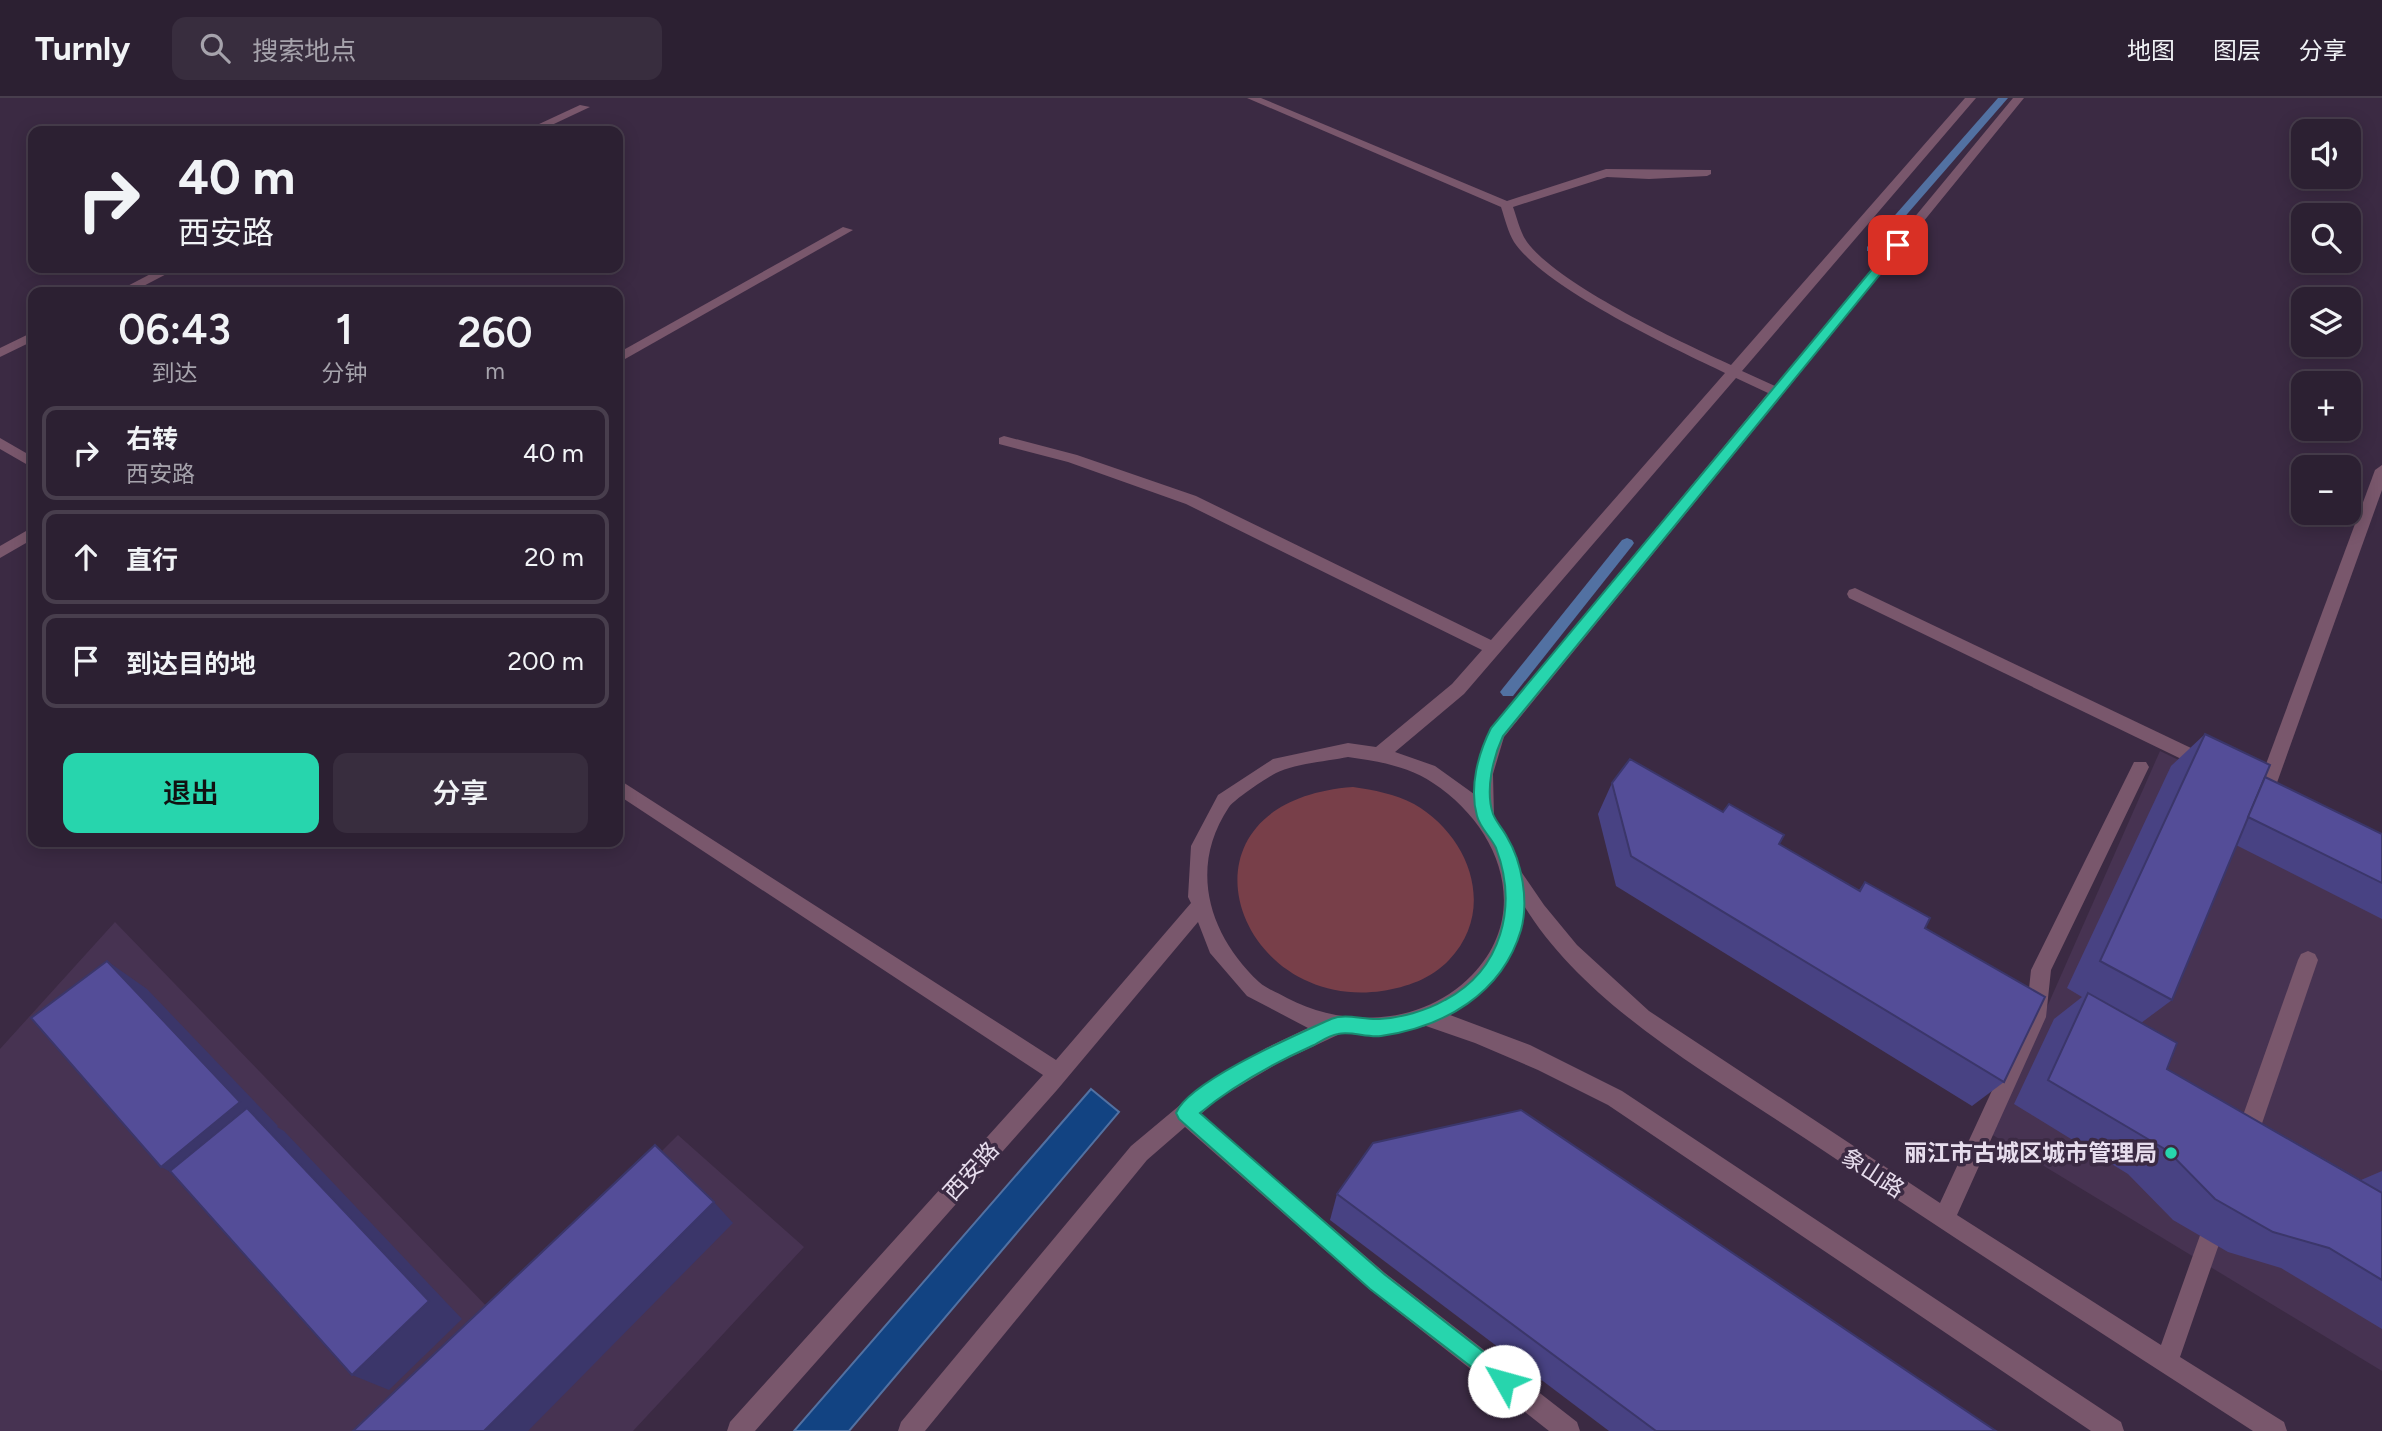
<!DOCTYPE html>
<html lang="zh">
<head>
<meta charset="utf-8">
<style>
  body { margin:0; font-family:Figtree,"Noto Sans SC",sans-serif; background:#382d3e; color:#f1f3f6; height:100vh; display:flex; flex-direction:column; font-size:26px; white-space:nowrap }
  * { box-sizing:border-box; margin:0 }
  p { font-size:23px; color:#a6a3ac }
  .icon { flex:none; width:38px; height:38px; fill:none; stroke:currentColor; stroke-width:2; stroke-linecap:round; stroke-linejoin:round }
  .map { position:relative; flex:1; overflow:hidden }
  .panel { position:absolute; left:28px; top:189px; width:595px; height:560px; display:flex; flex-direction:column; background:#2c2032; border-radius:14px; box-shadow:0 4px 18px #0003,0 0 0 2px #483e4d }
  .panel>* { flex:none }
  .hud { position:absolute; left:28px; top:28px; width:595px; height:147px; border-radius:14px; box-shadow:0 4px 18px #0003,0 0 0 2px #483e4d; background:#2c2032; color:#f1f3f6; overflow:hidden }
  .fabs { position:absolute; left:2291px; top:21px; display:grid; gap:14px }
  .fabs a { display:grid; place-items:center; width:70px; height:70px; border-radius:14px; background:#2c2032; box-shadow:0 4px 18px #0003,0 0 0 2px #483e4d; font-size:35px }
  .pin { position:absolute; display:grid; place-items:center; width:60px; height:60px; color:#fff; margin:-30px; border-radius:14px; box-shadow:0 4px 10px #0006 }
  .me { position:absolute; width:77px; margin:-38px; rotate:308deg; stroke-linejoin:round; filter:drop-shadow(0 0 5px #0008) }
  .turn { display:flex; align-items:center; gap:24px; height:147px; padding:0 35px; font-size:32px }
  .turn .icon { width:91px; height:91px; stroke-width:2.5 }
  .turn b { display:block; font-size:49px; line-height:60px }
  .eta { display:flex; justify-content:space-evenly; align-items:center; height:119px; text-align:center }
  .eta b { font-size:42px; font-weight:600; line-height:49px }
  .button { display:flex; gap:14px; margin-top:auto; padding:14px 35px }
  .button a { flex:1; height:80px; border-radius:14px; background:#27d5ad; color:#111; font-size:28px; font-weight:600; line-height:80px; text-align:center }
  .button a+a { background:#382d3e; color:#f1f3f6 }
  ul { padding:0; list-style:none }
  li { display:flex; align-items:center; gap:21px; height:94px; margin:0 14px 10px; padding:0 21px; border:4px solid #483e4d; border-radius:14px }
  li div { flex:1 }
  li b { display:block; font-size:26px }
  li em { font-style:normal }
  header { display:flex; align-items:center; gap:42px; box-sizing:border-box; height:98px; padding:0 35px; background:#2c2032; border-bottom:2px solid #483e4d }
  header strong { font-size:33px }
  nav { display:flex; gap:38px; margin-inline-start:auto; font-size:24px }
  .search { width:490px; height:63px; background:#382d3e; display:flex; align-items:center; gap:18px; box-sizing:border-box; padding:0 24px; border-radius:14px; color:#a6a3ac; font-size:26px }
  .map>svg:first-child { display:block }
  .built { fill:#473352 }
  .green { fill:#783f49 }
  .water { fill:#124382; stroke:#5271a2; stroke-width:2 }
  .lines { fill:none; stroke-linecap:round; stroke-linejoin:round }
  .stream { fill:#5271a2; fill-rule:evenodd }
  .minor { fill:#79576c; fill-rule:evenodd }
  .wall { fill:#484283 }
  .shaded-wall { fill:#3b366a }
  .building { fill:#544d98; stroke:#3b366a; stroke-width:2 }
  .route { fill:#27d5ad; stroke:#198a70; stroke-width:2 }
  .poi-dot { fill:#27d5ad; stroke:#3b2a43; stroke-width:2.5 }
  .labels { text-anchor:middle; stroke-width:7; stroke-linejoin:round; paint-order:stroke }
  .near-poi-label { font-size:23px; font-weight:bold; fill:#e7dded; stroke:#3b2a43; text-anchor:end }
  .near-street-label { font-size:23px; fill:#e7dded; stroke:#3b2a43 }
</style>
</head>
<body>
<header>
<strong>Turnly</strong>
<div class="search"><svg class="icon" aria-label="search" viewBox="0 0 24 24"><circle cx="10" cy="10" r="6"/><path d="M15 15l6 6"/></svg>搜索地点</div>
<nav><a>地图</a><a>图层</a><a>分享</a></nav>
</header>
<div class="map">
<svg width="2382" height="1333" viewBox="0 0 2382 1333">
  <rect width="100%" height="100%" fill="#3b2a43"/>
  <g class="built">
    <polygon points="2160,653 2382,760 2382,1273 1991,1036"/>
    <polygon points="115,824 496,1218 678,1037 804,1149 633,1333 0,1333 0,951"/>
  </g>
  <path class="green" d="M1353,689c21,3 42,7 61,17 56,32 83,106 35,156 -18,19 -42,27 -67,31 -150,21 -219,-190 -29,-204z"/>
  <polygon class="water" points="1091,991 1119,1014 849,1333 794,1333"/>
  <g class="lines">
    <g class="stream">
      <polygon points="1998,0 2008,0 1875,153 1867,153 1867,149"/>
      <polygon points="1627,440 1632,442 1634,445 1632,448 1513,598 1503,598 1500,594 1503,590 1622,442"/>
    </g>
    <g class="minor">
      <path d="M1247,0h14l246,103 99,-32 105,1v4l-4,2 -58,3 -42,-2 -94,30c4,11 7,25 14,35 33,44 152,99 204,123l234,-267h11l-234,273 33,15 238,-288h11l-520,639 -11,37 1,43 18,32 4,15 28,41 33,40 72,66 291,192 86,-186 5,-47 103,-208h12l3,5 -98,203 -5,47 -89,198 204,130 47,-132 8,-3 8,3 3,8 -47,136 104,65 3,9h-34c-149,-96 -299,-193 -447,-292 -96,-64 -222,-134 -283,-235 1,47 -34,90 -73,111l80,30 92,46 499,331 3,9h-33l-483,-326 -70,-35 -63,-27 -49,-17 -49,11 -35,-4 -62,29 -62,37 -17,15 184,159 192,149 3,9h-31l-180,-142 -184,-162 -38,33 -222,271h-27l3,-9 230,-276 73,-61 62,-37 42,-20 -61,-32 -37,-43 -12,-31 -141,168 -302,341h-28l3,-9 313,-347 -425,-280v-16l438,281 135,-157 -3,-6 3,-51 27,-51 55,-36 75,-16 28,4 76,-63 30,-34 -296,-146 -118,-42 -69,-18v-6l5,-2 73,19 119,41 295,144 234,-267c-54,-26 -179,-84 -211,-131 -6,-10 -9,-23 -13,-35zM1736,280l32,15 -277,335 -13,36 -4,30 -39,-28 -40,-14 69,-58zM1348,659c29,4 60,9 85,26 66,43 100,129 39,192 -48,50 -126,54 -185,23 -9,-5 -20,-9 -28,-16 -50,-47 -71,-114 -30,-175 7,-9 36,-28 47,-34 17,-9 52,-12 72,-16z"/>
      <polygon points="580,7 590,9 539,33 524,33"/>
      <polygon points="843,129 853,132 618,265 618,255"/>
      <polygon points="162,170 178,170 132,194 116,194"/>
      <polygon points="33,234 33,243 0,259 0,250"/>
      <polygon points="0,340 33,359 33,370 0,351"/>
      <polygon points="2382,367 2382,392 2274,693 2271,698 2259,698 2256,693 2375,372"/>
      <polygon points="33,429 33,441 0,460 0,448"/>
      <polygon points="1855,490 2212,660 2215,665 2212,670 2200,670 1849,500 1847,496 1849,492"/>
      <polygon points="2308,853 2315,856 2318,862 2257,1040 2253,1047 2246,1050 2239,1047 2235,1040 2298,862 2301,856"/>
    </g>
  </g>
  <g class="wall">
    <polygon points="2205,636 2265,679 2382,736 2382,821 2236,747 2172,902 2141,925 2167,971 2361,1082 2382,1073 2382,1231 2281,1170 2228,1154 2173,1122 2128,1076 2014,1006 2054,921 2082,899 2067,890 2171,668"/>
    <polygon points="1612,685 1779,746 1859,792 1865,784 1925,830 2004,984 1972,1008 1616,788 1598,716"/>
    <polygon points="1337,1096 1996,1333 1609,1333 1330,1122"/>
  </g>
  <g class="shaded-wall">
    <polygon points="107,863 147,891 278,1028 277,1029 284,1033 462,1221 389,1292 352,1277 203,1091 161,1069"/>
    <polygon points="714,1104 733,1125 528,1333 484,1333"/>
  </g>
  <g class="building">
    <polygon points="2205,636 2270,667 2172,902 2100,863"/>
    <polygon points="1630,661 1723,714 1729,706 1784,737 1779,746 1860,793 1865,784 1930,820 1925,830 2045,899 2004,984 1631,758 1612,685"/>
    <polygon points="2265,679 2382,736 2382,785 2248,719"/>
    <polygon points="107,863 240,1004 161,1069 31,920"/>
    <polygon points="2088,895 2177,945 2167,971 2382,1095 2382,1182 2329,1150 2273,1134 2215,1101 2168,1053 2048,982"/>
    <polygon points="247,1010 429,1203 352,1277 170,1073"/>
    <polygon points="1521,1012 1996,1333 1656,1333 1337,1096 1373,1045"/>
    <polygon points="655,1047 714,1104 484,1333 353,1333"/>
  </g>
  <path class="route" d="M1894,145l10,2 -401,491c-10,22 -18,54 -10,78 3,8 10,15 14,23 15,25 22,64 14,93 -19,64 -77,97 -140,106 -14,2 -29,-5 -43,-2 -8,1 -17,7 -24,11 -40,18 -80,40 -114,68l184,161 128,100 3,7 -3,8 -8,3 -134,-103 -191,-170 -3,-6c13,-32 122,-79 155,-94 15,-6 32,1 48,0 21,-1 47,-8 66,-19 57,-30 73,-94 51,-152 -5,-11 -16,-20 -19,-32 -8,-29 1,-62 14,-88z"/>
  <circle class="poi-dot" cx="2171" cy="1055" r="7"/>
  <g class="labels">
    <g class="near-poi-label">
      <text x="2157" y="1063">丽江市古城区城市管理局</text>
    </g>
    <g class="near-street-label">
      <text transform="translate(971 1073) rotate(-48)" y="8">西安路</text>
      <text transform="translate(1873 1075) rotate(33)" y="8">象山路</text>
    </g>
  </g>
</svg>
<div class="fabs">
<a><svg class="icon" aria-label="sound" viewBox="0 0 24 24"><path d="M4 9h4l5-4v14l-5-4H4zM17 9q2 3 0 6"/></svg></a>
<a><svg class="icon" aria-label="search" viewBox="0 0 24 24"><circle cx="10" cy="10" r="6"/><path d="M15 15l6 6"/></svg></a>
<a><svg class="icon" aria-label="layers" viewBox="0 0 24 24"><path d="M12 4l9 5-9 5-9-5zM3 14l9 5 9-5"/></svg></a>
<a>+</a>
<a>−</a>
</div>
<div class="pin" style="left:1898px;top:147px;background:#d93025"><svg class="icon" aria-label="arrive" viewBox="0 0 24 24"><path d="M6 21V4h12l-3 4 3 4H6"/></svg></div>
<svg class="me" style="left:1504px;top:1283px" viewBox="-20 -20 40 40"><circle r="19" fill="#fff"/><path d="M0-13L10 11 0 6-10 11z" fill="#27d5ad"/></svg>
<div class="hud">
<div class="turn"><svg class="icon" aria-label="right" viewBox="0 0 24 24"><path d="M7 20v-9h11M14 6l5 5-5 5"/></svg><div><b>40 m</b>西安路</div></div>
</div>
<section class="panel">
<div class="eta">
<div><b>06:43</b><p>到达</p></div>
<div><b>1</b><p>分钟</p></div>
<div><b>260</b><p>m</p></div>
</div>
<ul>
<li><svg class="icon" aria-label="right" viewBox="0 0 24 24"><path d="M7 20v-9h11M14 6l5 5-5 5"/></svg><div><b>右转</b><p>西安路</p></div><em>40 m</em></li>
<li><svg class="icon" aria-label="ahead" viewBox="0 0 24 24"><path d="M12 20V5M6 11l6-6 6 6"/></svg><div><b>直行</b></div><em>20 m</em></li>
<li><svg class="icon" aria-label="arrive" viewBox="0 0 24 24"><path d="M6 21V4h12l-3 4 3 4H6"/></svg><div><b>到达目的地</b></div><em>200 m</em></li>
</ul>
<div class="button"><a>退出</a><a>分享</a></div>
</section>
</div>
</body>
</html>
